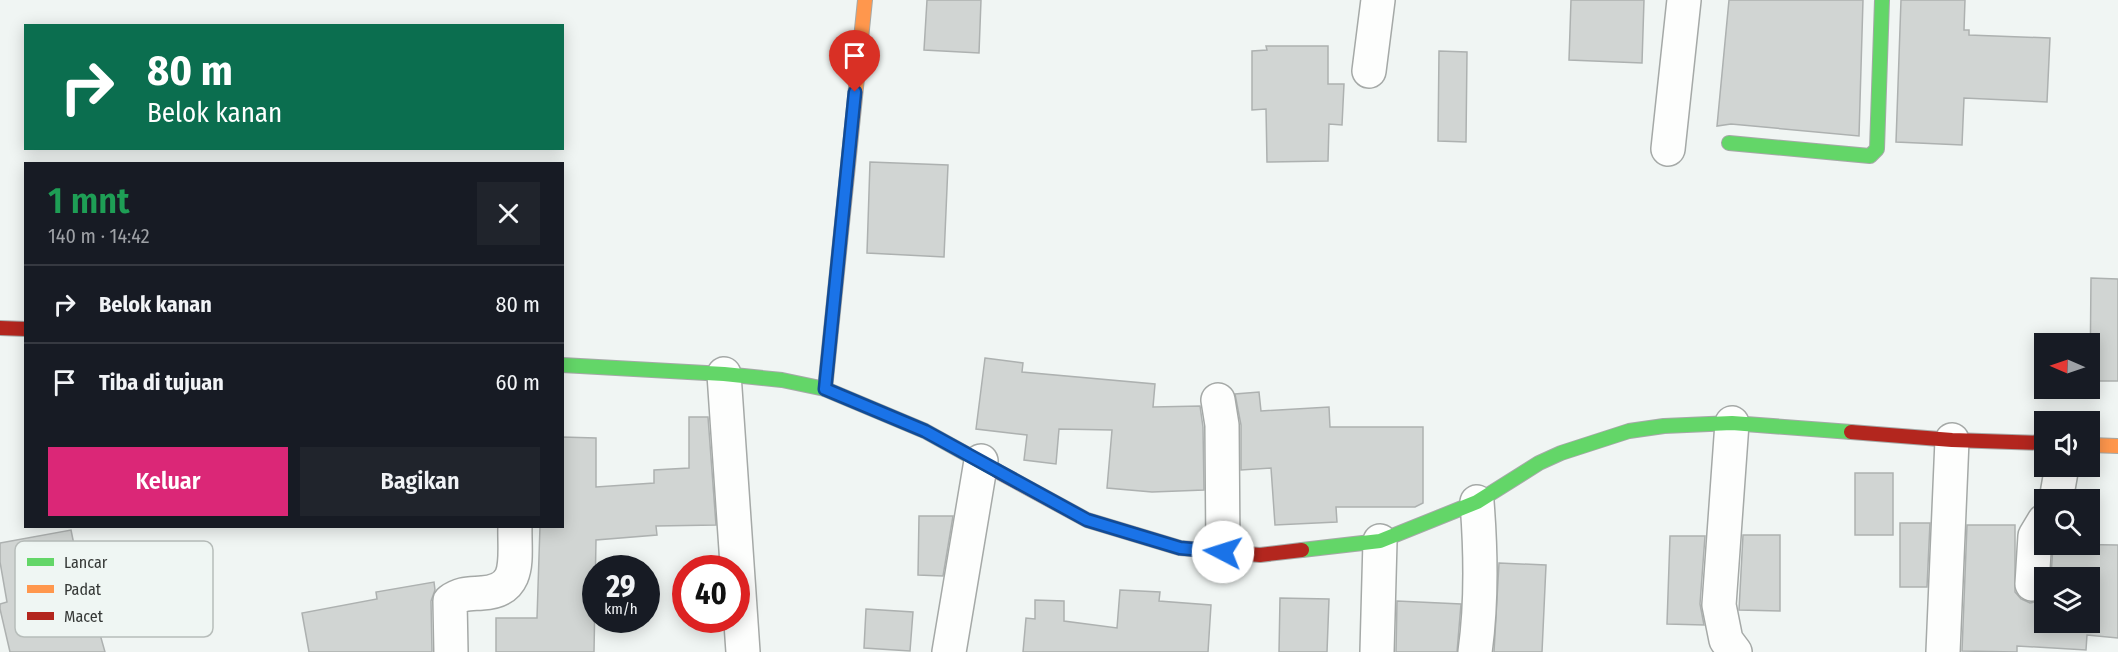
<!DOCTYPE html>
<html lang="id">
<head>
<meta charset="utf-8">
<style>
  body { margin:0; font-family:"Fira Sans Condensed",sans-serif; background:#20242c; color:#f1f3f6; height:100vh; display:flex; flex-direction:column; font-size:22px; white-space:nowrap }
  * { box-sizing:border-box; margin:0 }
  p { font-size:20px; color:#9ea1a6 }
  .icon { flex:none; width:33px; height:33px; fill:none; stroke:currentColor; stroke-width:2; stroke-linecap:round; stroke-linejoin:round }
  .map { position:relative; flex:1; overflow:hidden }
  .side { position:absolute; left:24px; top:162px; width:540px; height:366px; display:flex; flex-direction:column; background:#171b24; border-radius:0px; box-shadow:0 3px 15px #0003 }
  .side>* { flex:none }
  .hud { position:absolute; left:24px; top:24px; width:540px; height:126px; border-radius:0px; box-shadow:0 3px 15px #0003; background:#0b6e4f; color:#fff; overflow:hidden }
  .needle { width:39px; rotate:272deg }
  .fabs { position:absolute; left:2034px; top:333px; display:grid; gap:12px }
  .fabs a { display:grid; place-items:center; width:66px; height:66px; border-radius:0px; background:#171b24; box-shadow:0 3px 15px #0003; font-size:30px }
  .speed { position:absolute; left:582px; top:555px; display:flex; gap:12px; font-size:30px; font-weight:700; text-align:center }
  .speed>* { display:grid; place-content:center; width:78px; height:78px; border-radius:50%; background:#171b24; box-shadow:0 3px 15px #0003; line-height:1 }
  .speed small { font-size:15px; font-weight:400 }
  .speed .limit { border:9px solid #d22; background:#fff; color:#111 }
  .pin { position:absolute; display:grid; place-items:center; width:51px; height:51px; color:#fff; margin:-62px -26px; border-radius:50% 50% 50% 0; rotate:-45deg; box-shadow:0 0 6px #0007 }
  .pin .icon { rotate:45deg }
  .me { position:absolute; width:66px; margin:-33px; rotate:275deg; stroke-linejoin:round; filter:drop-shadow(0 0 4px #0008) }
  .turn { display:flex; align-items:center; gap:21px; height:126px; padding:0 24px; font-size:27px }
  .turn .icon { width:78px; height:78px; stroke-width:2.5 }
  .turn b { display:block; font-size:42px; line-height:51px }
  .round { display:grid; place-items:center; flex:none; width:63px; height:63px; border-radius:0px; background:#20242c }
  .summary { display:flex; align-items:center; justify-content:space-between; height:102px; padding:0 24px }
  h1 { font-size:36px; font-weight:600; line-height:45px; color:#1e9e55 }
  .button { display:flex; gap:12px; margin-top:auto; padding:12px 24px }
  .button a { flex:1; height:69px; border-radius:0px; background:#db2777; color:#fff; font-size:24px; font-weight:600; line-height:69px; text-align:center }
  .button a+a { background:#20242c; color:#f1f3f6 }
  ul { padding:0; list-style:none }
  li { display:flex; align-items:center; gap:18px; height:78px; padding:0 24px; border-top:2px solid #363941 }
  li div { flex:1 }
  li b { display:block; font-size:22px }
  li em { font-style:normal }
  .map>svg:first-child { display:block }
  .building { fill:#d1d5d3; stroke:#adb1b0; stroke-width:1.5 }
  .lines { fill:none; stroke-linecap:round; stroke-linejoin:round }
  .street-casing { stroke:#a5a9a7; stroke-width:36 }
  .fast-casing { stroke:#a5a9a7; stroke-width:16 }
  .slow-casing { stroke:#a5a9a7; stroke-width:16 }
  .jam-casing { stroke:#a5a9a7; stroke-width:16 }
  .street { stroke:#fdfefd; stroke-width:33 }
  .fast { stroke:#63d668; stroke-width:14 }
  .slow { stroke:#ff974d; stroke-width:14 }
  .jam { stroke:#b3261e; stroke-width:14 }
  .route-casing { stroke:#114b97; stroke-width:15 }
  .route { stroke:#1a73e8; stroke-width:10 }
  .key { fill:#eff6f3; stroke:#b7bdba; stroke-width:1.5 }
  .key-label { font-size:16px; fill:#353836 }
</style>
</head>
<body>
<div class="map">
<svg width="2118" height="652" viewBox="0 0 2118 652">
  <rect width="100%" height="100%" fill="#f0f5f3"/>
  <g class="building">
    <polygon points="927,0 981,0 979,53 924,50"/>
    <polygon points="1571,0 1644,0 1642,63 1569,60"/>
    <polygon points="1729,0 1863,0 1859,136 1731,124 1717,126"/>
    <polygon points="1901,0 1965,0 1964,30 1969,30 1969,35 2050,38 2047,102 1964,98 1962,145 1896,142"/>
    <polygon points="1266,46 1328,46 1328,84 1344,84 1342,125 1329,124 1328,161 1267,162 1266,109 1252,110 1252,51 1267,50"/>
    <polygon points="1439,51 1467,52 1466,142 1438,141"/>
    <polygon points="870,162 948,165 944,257 867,253"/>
    <polygon points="2091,278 2118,279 2118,381 2090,381"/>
    <polygon points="985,358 1023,363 1022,372 1155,384 1153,407 1200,406 1203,427 1204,490 1152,492 1107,488 1112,430 1059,429 1056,464 1024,460 1027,435 976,429"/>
    <polygon points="1259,392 1261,411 1329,407 1330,427 1423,427 1423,503 1415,507 1336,507 1337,522 1275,525 1271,468 1241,470 1241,425 1235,394"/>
    <polygon points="689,417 708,417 716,525 656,526 657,535 596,540 594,652 496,652 496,618 537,618 540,526 562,526 562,437 596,438 596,487 654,483 654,470 689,468"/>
    <rect x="1855" y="473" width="38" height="62"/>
    <polygon points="919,516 953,516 943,576 918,575"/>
    <polygon points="1900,523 1930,523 1927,587 1900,587"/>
    <polygon points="1967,525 2015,525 2015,592 2021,599 2030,603 2040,601 2044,597 2044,622 2090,622 2090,578 2051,578 2053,544 2118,545 2118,638 2087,635 2086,650 2017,646 2017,652 1962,651"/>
    <polygon points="71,530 82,584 137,570 144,601 94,613 105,652 10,652 0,609 0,604 7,602 0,562 0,543"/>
    <polygon points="1743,535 1780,535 1780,611 1739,610"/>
    <polygon points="1670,536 1705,536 1700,604 1704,625 1667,624"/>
    <polygon points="1499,563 1546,565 1542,652 1494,652"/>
    <polygon points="434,582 435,590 431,601 432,652 309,652 302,613 377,599 376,592"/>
    <polygon points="1120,590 1160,592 1159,601 1211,605 1208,652 1023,652 1026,618 1035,619 1035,600 1064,601 1064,621 1117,628"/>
    <polygon points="1280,598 1329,599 1327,652 1279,652"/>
    <polygon points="1397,601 1461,604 1457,652 1396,652"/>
    <polygon points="866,609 913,612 910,651 864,648"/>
  </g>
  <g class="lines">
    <g class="street-casing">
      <g id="street">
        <polyline points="1369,71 1378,0"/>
        <polyline points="1668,149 1684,0"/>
        <polyline points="724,374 743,652"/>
        <polyline points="1218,400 1222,425 1223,552"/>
        <polyline points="1732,423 1719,605 1726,640 1735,652"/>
        <polyline points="2056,500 2062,466"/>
        <polyline points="2032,584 2035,536 2044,521"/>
        <path d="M451,652l-1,-51c11,-8 19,-7 32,-8 41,-2 32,-36 33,-67"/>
        <polyline points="949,652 981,461"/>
        <polyline points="1377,652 1380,541"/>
        <path d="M1475,652c7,-50 6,-99 2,-150"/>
        <polyline points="1943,652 1952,440"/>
      </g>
    </g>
    <g class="fast-casing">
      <g id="fast">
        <polyline points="1729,143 1870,156 1877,149 1882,0"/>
        <polyline points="562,365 724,374 782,380 825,389 925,431 997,471"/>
        <polyline points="1302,550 1380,541 1477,502 1539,463 1561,453 1629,431 1664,426 1732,423 1851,432"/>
      </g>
    </g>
    <g class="slow-casing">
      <g id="slow">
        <polyline points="825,389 865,0"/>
        <polyline points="2090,445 2118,446"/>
      </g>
    </g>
    <g class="jam-casing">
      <g id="jam">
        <polyline points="0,328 26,329"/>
        <polyline points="1851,432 1952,440 2044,443"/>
        <polyline points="997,471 1087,520 1180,548 1260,555 1302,550"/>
      </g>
    </g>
    <use href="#street" class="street"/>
    <use href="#fast" class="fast"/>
    <use href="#slow" class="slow"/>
    <use href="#jam" class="jam"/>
  </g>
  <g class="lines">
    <g class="route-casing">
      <polyline id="route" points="855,92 825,389 925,431 1087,520 1180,548 1223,552"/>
    </g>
    <use href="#route" class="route"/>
  </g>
  <rect x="15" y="541" width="198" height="96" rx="9" class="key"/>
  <rect x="27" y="558" width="27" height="8" fill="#63d668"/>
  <rect x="27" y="585" width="27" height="8" fill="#ff974d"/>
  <rect x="27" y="612" width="27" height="8" fill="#b3261e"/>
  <g class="key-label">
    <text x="64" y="568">Lancar</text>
    <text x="64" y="595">Padat</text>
    <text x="64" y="622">Macet</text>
  </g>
</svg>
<div class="fabs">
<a><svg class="needle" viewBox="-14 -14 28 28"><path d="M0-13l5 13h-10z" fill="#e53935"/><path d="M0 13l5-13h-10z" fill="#9ea1a6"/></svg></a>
<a><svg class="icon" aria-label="sound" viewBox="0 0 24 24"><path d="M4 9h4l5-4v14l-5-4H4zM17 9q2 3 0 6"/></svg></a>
<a><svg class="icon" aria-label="search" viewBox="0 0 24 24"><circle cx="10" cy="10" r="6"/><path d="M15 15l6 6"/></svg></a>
<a><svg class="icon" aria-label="layers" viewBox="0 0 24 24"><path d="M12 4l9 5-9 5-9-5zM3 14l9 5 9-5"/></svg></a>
</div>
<div class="speed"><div>29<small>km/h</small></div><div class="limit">40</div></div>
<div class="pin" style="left:855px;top:92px;background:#d93025"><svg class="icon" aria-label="arrive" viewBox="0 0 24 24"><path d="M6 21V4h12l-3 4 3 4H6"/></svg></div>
<svg class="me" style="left:1223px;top:552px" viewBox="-20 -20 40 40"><circle r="19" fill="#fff"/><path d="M0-13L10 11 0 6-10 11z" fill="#1a73e8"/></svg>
<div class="hud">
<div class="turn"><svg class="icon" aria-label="right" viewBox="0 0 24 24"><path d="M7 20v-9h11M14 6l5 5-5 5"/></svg><div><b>80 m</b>Belok kanan</div></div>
</div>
<section class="side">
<div class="summary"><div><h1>1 mnt</h1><p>140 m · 14:42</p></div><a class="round"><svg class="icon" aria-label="close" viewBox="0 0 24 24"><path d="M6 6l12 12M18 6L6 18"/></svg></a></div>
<ul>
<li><svg class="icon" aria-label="right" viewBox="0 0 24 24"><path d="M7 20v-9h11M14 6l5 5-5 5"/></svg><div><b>Belok kanan</b></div><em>80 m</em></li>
<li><svg class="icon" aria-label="arrive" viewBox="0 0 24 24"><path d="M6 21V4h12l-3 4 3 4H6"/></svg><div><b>Tiba di tujuan</b></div><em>60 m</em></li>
</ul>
<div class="button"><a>Keluar</a><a>Bagikan</a></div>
</section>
</div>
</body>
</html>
